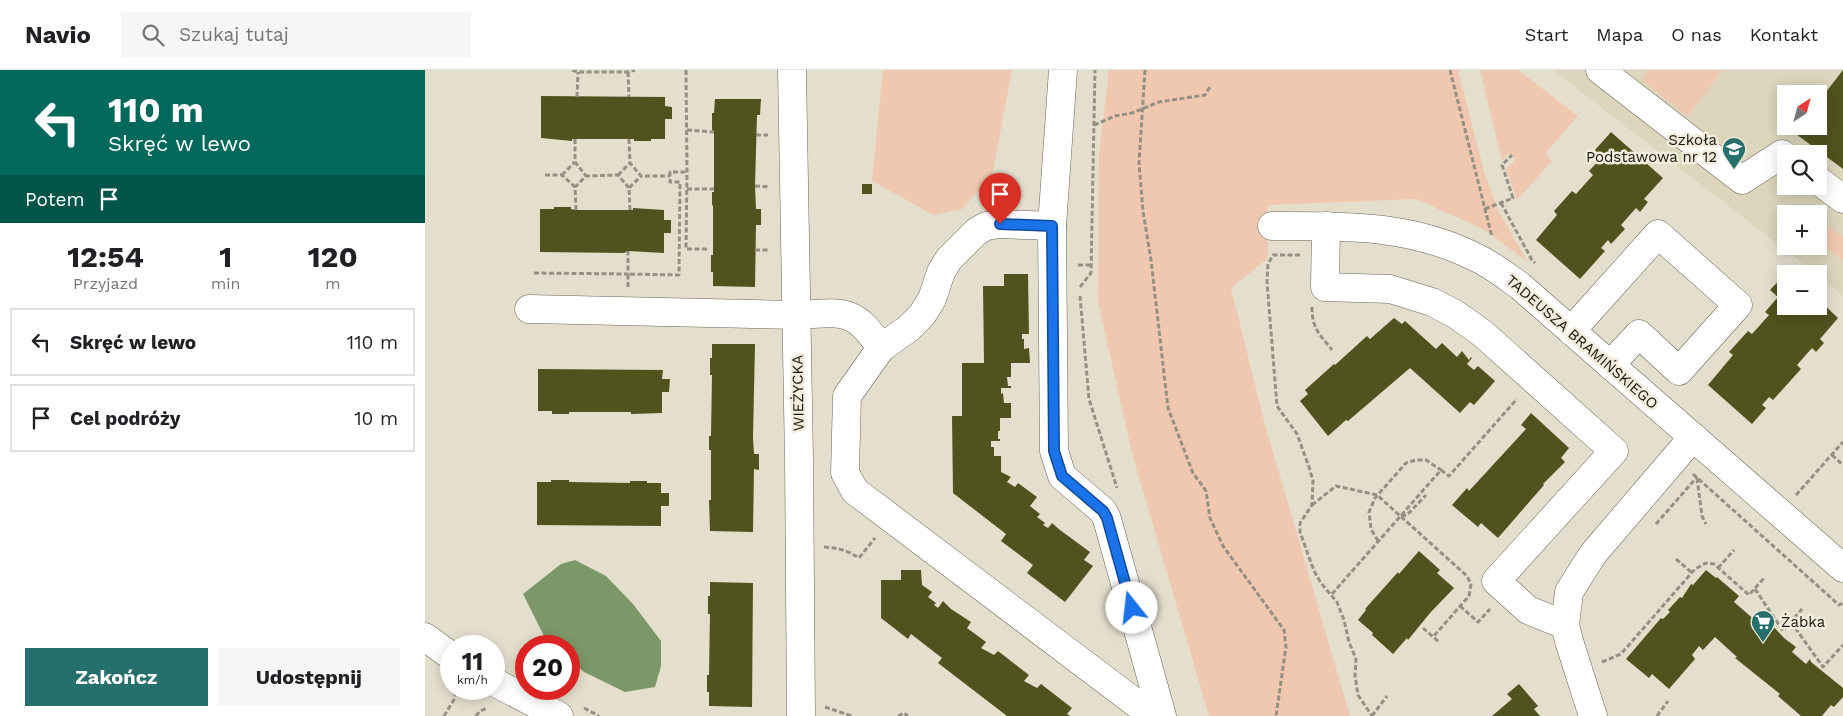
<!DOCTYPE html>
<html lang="pl">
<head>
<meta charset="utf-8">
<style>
  body { margin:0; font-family:"Work Sans",sans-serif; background:#f6f6f6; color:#202124; height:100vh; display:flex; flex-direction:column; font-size:19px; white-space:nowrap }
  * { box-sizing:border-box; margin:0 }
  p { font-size:16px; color:#757577 }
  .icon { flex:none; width:28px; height:28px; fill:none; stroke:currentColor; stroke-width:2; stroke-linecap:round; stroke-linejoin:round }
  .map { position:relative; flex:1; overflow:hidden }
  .drawer { display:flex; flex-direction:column; background:#fff; width:425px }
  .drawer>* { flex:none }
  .guide { background:#00695c; color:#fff; overflow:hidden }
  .needle { width:32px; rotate:36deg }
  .tools { position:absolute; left:1352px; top:15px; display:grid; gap:10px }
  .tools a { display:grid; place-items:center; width:50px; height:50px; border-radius:0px; background:#fff; box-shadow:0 2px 12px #0003; font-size:25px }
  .speed { position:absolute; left:15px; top:565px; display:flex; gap:10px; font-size:25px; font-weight:700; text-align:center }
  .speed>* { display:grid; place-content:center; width:65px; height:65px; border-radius:50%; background:#fff; box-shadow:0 2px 12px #0003; line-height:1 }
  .speed small { font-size:12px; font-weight:400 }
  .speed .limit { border:8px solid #d22; background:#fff; color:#111 }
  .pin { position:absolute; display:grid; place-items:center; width:42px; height:42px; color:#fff; margin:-51px -21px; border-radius:50% 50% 50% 0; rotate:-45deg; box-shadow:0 0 5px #0007 }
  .pin .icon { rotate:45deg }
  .me { position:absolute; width:55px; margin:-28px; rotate:344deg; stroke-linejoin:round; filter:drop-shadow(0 0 4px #0008) }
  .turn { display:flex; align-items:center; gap:18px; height:105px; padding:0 25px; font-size:22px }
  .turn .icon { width:65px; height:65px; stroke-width:2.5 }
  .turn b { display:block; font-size:35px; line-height:42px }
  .then { display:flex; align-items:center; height:48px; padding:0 25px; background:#0003; gap:10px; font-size:19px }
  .eta { display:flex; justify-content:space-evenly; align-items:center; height:85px; text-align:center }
  .eta b { font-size:30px; font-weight:700; line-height:35px }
  .action { display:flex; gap:10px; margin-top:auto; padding:10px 25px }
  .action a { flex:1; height:58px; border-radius:0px; background:#256f6c; color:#fff; font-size:20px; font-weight:700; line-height:58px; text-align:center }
  .action a+a { background:#f6f6f6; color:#202124 }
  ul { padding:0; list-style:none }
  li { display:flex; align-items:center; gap:15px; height:68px; margin:0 10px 8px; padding:0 15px; border:2px solid #e0e0e0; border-radius:0px }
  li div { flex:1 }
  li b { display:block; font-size:19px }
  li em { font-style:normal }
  header { display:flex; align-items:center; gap:30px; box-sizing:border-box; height:70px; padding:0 25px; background:#fff; border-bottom:1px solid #e0e0e0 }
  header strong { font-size:24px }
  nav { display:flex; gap:28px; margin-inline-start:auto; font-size:18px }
  .search { width:350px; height:45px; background:#f6f6f6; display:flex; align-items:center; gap:12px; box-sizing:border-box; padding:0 18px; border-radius:0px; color:#757577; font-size:19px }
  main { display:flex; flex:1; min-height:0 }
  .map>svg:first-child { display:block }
  .built { fill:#ddd5bc; fill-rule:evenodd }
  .green { fill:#f0c8af }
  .water { fill:#7d9868 }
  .building { fill:#50531e }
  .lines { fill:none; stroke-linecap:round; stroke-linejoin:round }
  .minor-casing { stroke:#6a6555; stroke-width:29 }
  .path { stroke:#949083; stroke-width:3; stroke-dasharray:5 2.5; stroke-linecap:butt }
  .minor { stroke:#fff; stroke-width:28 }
  .route-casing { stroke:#114b97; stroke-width:12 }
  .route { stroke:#1a73e8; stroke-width:9 }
  .labels { text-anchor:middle; stroke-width:5; stroke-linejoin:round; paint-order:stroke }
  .poi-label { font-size:15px; fill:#181610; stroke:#f2ecda; text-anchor:end }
  .street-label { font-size:15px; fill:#181610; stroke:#f2ecda }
</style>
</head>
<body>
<header>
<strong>Navio</strong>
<div class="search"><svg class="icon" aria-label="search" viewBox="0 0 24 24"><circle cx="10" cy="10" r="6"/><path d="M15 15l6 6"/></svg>Szukaj tutaj</div>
<nav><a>Start</a><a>Mapa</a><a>O nas</a><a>Kontakt</a></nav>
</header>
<main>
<section class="drawer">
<div class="guide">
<div class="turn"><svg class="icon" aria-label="left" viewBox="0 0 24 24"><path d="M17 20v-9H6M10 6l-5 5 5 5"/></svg><div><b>110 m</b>Skręć w lewo</div></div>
<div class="then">Potem<svg class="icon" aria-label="arrive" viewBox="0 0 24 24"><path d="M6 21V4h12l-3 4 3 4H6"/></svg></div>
</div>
<div class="eta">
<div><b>12:54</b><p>Przyjazd</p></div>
<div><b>1</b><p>min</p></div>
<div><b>120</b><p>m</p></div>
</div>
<ul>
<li><svg class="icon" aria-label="left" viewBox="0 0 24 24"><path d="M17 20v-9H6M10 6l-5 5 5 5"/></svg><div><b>Skręć w lewo</b></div><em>110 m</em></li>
<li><svg class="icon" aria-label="arrive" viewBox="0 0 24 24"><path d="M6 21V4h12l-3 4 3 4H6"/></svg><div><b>Cel podróży</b></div><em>10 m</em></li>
</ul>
<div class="action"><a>Zakończ</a><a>Udostępnij</a></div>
</section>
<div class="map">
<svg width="1418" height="646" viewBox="0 0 1418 646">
  <rect width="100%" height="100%" fill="#e4dfcd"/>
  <path class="built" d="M1128,0h290v226l-24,-20v-2h-3zM1361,24h33v32h-33zM1361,84h33v32h-33zM1361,144h33v32h-33z"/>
  <g class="green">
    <polygon points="458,0 587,0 567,106 537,139 508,145 447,111"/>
    <polygon points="684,0 1033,0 1060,105 1074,142 1103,192 1060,160 991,129 843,135 843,188 806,218 839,351 925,646 784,646 708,387 673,232 674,83"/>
    <polygon points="1055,0 1093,0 1153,46 1120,84 1127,91 1092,130 1081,99 1091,89 1084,83 1077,91"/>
    <polygon points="1223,0 1297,0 1263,46 1216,10"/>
    <polygon points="1394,149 1418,167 1418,190 1394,172"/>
  </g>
  <polygon class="water" points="150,490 181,506 208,534 236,571 236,596 230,617 200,622 159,602 144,588 144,576 129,576 121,570 98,524 136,494"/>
  <g class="building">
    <polygon points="1418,0 1418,99 1371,64 1377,56 1394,56 1394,31"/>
    <polygon points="116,26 240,27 240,36 247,37 247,49 240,49 240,69 226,69 226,71 209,71 209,69 147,69 147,71 116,68"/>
    <polygon points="290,29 336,29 335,45 332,45 330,116 331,139 336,139 336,155 331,155 330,217 288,216 288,202 286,202 286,185 288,185 288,136 287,135 287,122 289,122 289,62 287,60 287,43 289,43"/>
    <polygon points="1186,62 1238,108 1219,129 1223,132 1215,142 1211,138 1196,155 1200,159 1186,174 1183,170 1176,178 1180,181 1155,209 1111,170 1132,145 1129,141 1147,121 1151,124 1168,105 1164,101 1177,87 1170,80"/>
    <rect x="437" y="114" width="10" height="10"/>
    <polygon points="129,137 146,137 146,139 151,140 208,140 208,138 239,140 239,150 246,150 246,163 239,163 239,183 203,181 199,183 115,182 115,139 129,139"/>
    <polygon points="1361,203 1361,236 1394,236 1394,230 1413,248 1395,269 1399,273 1391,282 1387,278 1372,295 1376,299 1348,330 1344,327 1337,335 1341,338 1327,354 1283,315 1308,285 1304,282 1323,261 1327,264 1344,245 1340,242 1353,227 1345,220"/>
    <polygon points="579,204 603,204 604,264 597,264 597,269 599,269 599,279 604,278 605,293 586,293 586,307 582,307 583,316 586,316 586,318 576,318 576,324 578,323 579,333 586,333 586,348 575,348 575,361 573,361 573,369 575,369 575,371 566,371 566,377 569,377 569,386 576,386 576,402 586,407 582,412 590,417 593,413 612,427 605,436 615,444 612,447 620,453 618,455 623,458 627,453 635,460 665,482 659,490 668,496 640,532 602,503 608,495 576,471 581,464 528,423 527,346 537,346 537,293 559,293 558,216 579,216"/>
    <polygon points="969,248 977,254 980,251 1011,279 1017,273 1032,287 1037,281 1044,290 1046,287 1047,288 1042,294 1049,300 1053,296 1070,311 1049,335 1045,332 1035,343 985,298 923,351 921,350 903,366 875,331 883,324 880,320 909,294 910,295 942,266 945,269"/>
    <polygon points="287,274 330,274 328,367 329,384 334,384 334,400 329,399 328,462 285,461 284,430 286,430 286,380 284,380 284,366 286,366 287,305 285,305 285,288 287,288"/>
    <polygon points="113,299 238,300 237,309 245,309 244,322 237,322 237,343 206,344 206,342 144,342 144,344 127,344 127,341 113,341"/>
    <polygon points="1106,343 1144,378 1136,388 1140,392 1118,414 1119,415 1073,468 1056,453 1053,457 1027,435 1042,418 1044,421 1101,359 1096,355"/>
    <polygon points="126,410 144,410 144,412 205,413 205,411 222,411 222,413 236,413 236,423 244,423 244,436 236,436 236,456 112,455 112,412 126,412"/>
    <polygon points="994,481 1015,500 1012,503 1029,518 1005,543 983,570 982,568 968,584 947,565 948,563 933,550 941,540 940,539 973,502 974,504"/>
    <polygon points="476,500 496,500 497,515 507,522 503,527 511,533 509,535 513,538 518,531 526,539 546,552 542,558 561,572 556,578 569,585 573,581 604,605 599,611 612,618 616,614 647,638 642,644 645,646 582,646 513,593 517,588 486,564 483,569 456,548 456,510 476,510"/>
    <polygon points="1281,500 1291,508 1292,507 1314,526 1309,532 1339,558 1344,552 1359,568 1371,577 1367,582 1381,594 1385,589 1386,592 1418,618 1418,627 1409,637 1406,635 1397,646 1376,646 1353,626 1355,624 1310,588 1312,587 1290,567 1278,580 1274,576 1267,585 1270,589 1244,619 1227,604 1224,608 1201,589 1236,548 1238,549 1245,542 1243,540 1255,527 1257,528 1266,514 1268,515"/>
    <polygon points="285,512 328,513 327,637 284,636 284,622 282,622 282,605 284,605 285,544 283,544 283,526 285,526"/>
    <polygon points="1094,614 1113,636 1109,639 1115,646 1067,646 1087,629 1082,624"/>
  </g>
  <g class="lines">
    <g class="minor-casing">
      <g id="minor">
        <polyline points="638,0 627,156 629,381 637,406 678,441 682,449 737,646"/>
        <polyline points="1175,0 1317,110 1357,84 1361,87"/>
        <polyline points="367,1 374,390 376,646"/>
        <polyline points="1394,111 1418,129"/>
        <polyline points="627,156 575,154 561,156 551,162 524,189 516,202 507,229 497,245 484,258 456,278 422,326 420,403 430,421 728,646"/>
        <path d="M847,156c71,0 137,-2 203,31 16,7 31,19 45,29l323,282"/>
        <polyline points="901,156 900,217 965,219 1007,232 1030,244 1057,263 1189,381 1071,511 1103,540 1140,555"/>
        <path d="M104,239l267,6c46,-2 57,-9 85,33"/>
        <polyline points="1146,261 1233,164 1313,235 1254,301 1214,264 1185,295"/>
        <polyline points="0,567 26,586"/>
        <polyline points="69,612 134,646"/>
        <polyline points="1168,646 1144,571 1140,555 1144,522 1168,484 1268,367"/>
      </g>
    </g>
    <g class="path">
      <polyline points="147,0 153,2 203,2 210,0"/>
      <polyline points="261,0 262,102 261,179 282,179"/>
      <polyline points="720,0 714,93 718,141 726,190 743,338 768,403 781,421 785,448 798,476 859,560 861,577 851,646"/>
      <polyline points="1025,0 1067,167"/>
      <polyline points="203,2 204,27"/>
      <polyline points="152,27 153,2"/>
      <polyline points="669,55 690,46 707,43 734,32 780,25 786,15"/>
      <polyline points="262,60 289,62"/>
      <polyline points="331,65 343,65"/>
      <polyline points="150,69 150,92 161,106"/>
      <polyline points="204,69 205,93 216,106 245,106"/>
      <polyline points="120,105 137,105 150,117"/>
      <polyline points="137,105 150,92"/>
      <polyline points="193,105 205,93"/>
      <polyline points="330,116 345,117"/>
      <polyline points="262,119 289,119"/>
      <polyline points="1076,133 1107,190 1110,193"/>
      <polyline points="1060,139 1088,128 1077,95 1087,85"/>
      <polyline points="151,140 150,117 161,106 193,105 204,118"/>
      <polyline points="205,140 204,118 216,106"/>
      <polyline points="330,180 344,180"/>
      <polyline points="875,185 848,185 843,194 842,212 852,336 872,364 884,397 888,411 887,435 875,453 875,462 889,501 896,513 912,532 919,550 924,572 931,589 930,606 933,625 947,646"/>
      <polyline points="653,195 666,195"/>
      <polyline points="109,203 203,204 203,181"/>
      <polyline points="203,217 203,204 254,205 255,112 245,112 245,102 262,102"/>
      <polyline points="655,217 666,203 670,0"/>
      <polyline points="655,226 664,329 692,418"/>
      <path d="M887,237c0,22 7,26 20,43"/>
      <polyline points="1407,385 1418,395"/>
      <polyline points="1268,404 1414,535 1418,533"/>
      <polyline points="1272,408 1277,446 1281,454"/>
      <polyline points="1371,425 1418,372"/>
      <polyline points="887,435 911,416 952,425 1042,506 1046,514 1044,526 1008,567"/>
      <polyline points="976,446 982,445 1001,425"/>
      <polyline points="1231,454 1272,407"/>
      <polyline points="953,471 946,459 944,442 950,428 981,393 991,390 1001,390 1016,400"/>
      <path d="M399,477c14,1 23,3 35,11l16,-20"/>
      <polyline points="1251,489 1266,502"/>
      <polyline points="1293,498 1309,480"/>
      <polyline points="1330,519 1358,561 1377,539"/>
      <polyline points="907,524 1016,400 1024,406 1092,329"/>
      <polyline points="1035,536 1053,552 1065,539"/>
      <polyline points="1366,552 1398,597 1418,575"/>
      <polyline points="998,558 1015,573"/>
      <polyline points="1177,592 1196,584 1270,499 1281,493 1289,494 1324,525 1340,507"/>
      <polyline points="37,619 47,625"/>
      <polyline points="400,637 427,646"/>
      <polyline points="159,638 174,646"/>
      <polyline points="19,646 30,628 30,619"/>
      <polyline points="51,646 55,641 62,638"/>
      <polyline points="473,646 479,643 483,646"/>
      <polyline points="947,646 962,626"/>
      <polyline points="1232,646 1243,631"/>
    </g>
    <use href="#minor" class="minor"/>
  </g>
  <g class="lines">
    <g class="route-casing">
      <polyline id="route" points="575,154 627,156 629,381 637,406 678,441 682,448 707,538"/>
    </g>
    <use href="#route" class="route"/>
  </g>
  <defs>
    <g id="school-pin" transform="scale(1.25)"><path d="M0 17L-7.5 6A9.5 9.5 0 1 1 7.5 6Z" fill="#256f6c" stroke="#f2ecda"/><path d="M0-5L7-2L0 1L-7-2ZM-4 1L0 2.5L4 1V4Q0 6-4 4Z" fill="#fff"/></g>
    <g id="supermarket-pin" transform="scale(1.25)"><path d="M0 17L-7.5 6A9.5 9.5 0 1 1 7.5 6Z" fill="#256f6c" stroke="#f2ecda"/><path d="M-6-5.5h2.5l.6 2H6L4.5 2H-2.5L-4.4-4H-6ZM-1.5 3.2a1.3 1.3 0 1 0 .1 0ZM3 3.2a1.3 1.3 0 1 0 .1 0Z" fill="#fff"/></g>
  </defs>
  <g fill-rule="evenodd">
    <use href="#school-pin" x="1309" y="79"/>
    <use href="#supermarket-pin" x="1338" y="552"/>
  </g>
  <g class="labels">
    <g class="poi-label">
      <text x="1292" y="75">Szkoła<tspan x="1292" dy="17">Podstawowa nr 12</tspan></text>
      <text x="1356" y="557" text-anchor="start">Żabka</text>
    </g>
    <g class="street-label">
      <text transform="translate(1157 272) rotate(41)" y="5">TADEUSZA BRAMIŃSKIEGO</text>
      <text transform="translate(373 323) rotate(-91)" y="5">WIEŻYCKA</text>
    </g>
  </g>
</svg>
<div class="tools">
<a><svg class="needle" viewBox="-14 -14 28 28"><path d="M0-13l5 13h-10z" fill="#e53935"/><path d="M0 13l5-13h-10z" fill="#757577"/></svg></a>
<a><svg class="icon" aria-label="search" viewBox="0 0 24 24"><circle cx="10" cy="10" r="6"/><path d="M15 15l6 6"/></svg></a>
<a>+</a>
<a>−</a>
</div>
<div class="speed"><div>11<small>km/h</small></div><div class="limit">20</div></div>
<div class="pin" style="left:575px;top:154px;background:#d93025"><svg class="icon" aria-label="arrive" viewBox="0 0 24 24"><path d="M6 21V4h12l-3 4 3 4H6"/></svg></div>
<svg class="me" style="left:707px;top:538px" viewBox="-20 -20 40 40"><circle r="19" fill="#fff"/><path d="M0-13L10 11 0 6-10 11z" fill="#1a73e8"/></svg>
</div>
</main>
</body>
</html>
